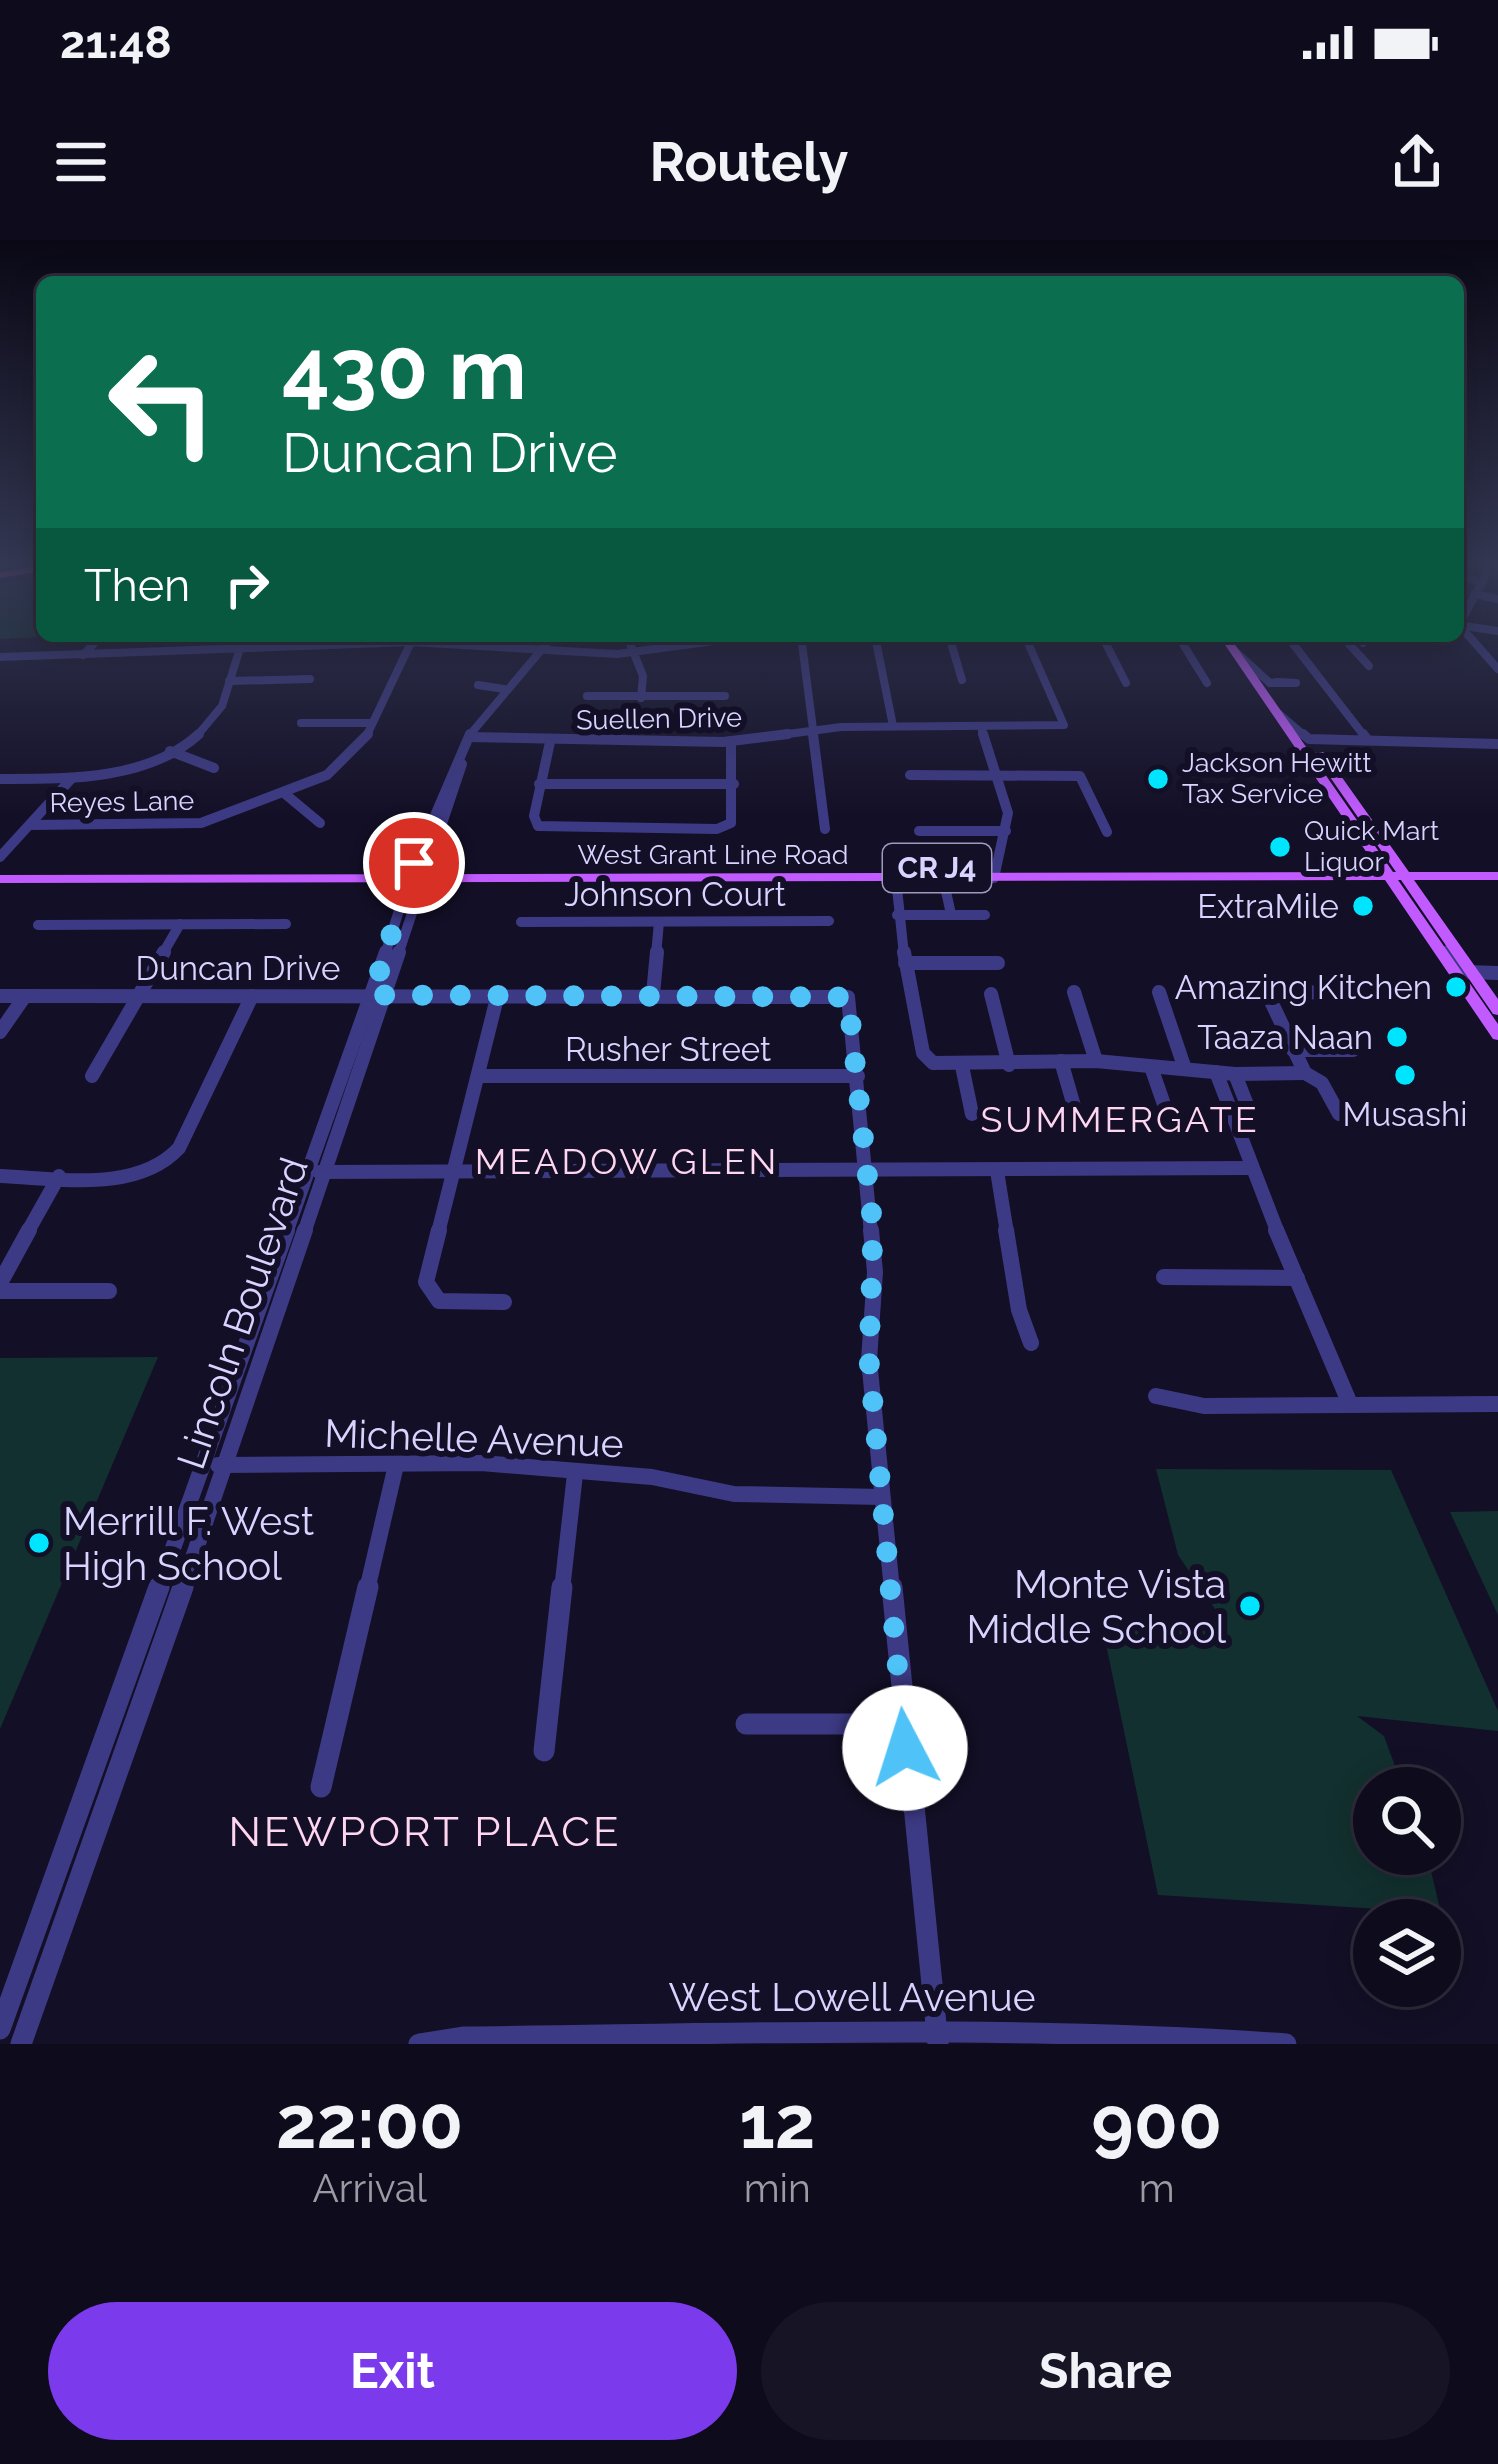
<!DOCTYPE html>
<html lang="en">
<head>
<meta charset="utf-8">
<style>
  body { margin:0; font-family:Raleway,sans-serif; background:#171425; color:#f1f3f6; height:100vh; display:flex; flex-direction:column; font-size:45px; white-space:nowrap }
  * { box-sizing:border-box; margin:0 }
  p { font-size:39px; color:#9b9ba3 }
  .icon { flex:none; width:66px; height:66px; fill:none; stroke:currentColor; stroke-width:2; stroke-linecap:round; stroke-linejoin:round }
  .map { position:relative; height:1804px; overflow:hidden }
  .panel { display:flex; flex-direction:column; background:#0e0b1c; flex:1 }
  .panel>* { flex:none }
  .top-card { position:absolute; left:36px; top:36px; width:1428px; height:366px; border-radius:18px; box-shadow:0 6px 30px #0003,0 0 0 3px #2e2b3b; background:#0b6e4f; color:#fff; overflow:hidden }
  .controls { position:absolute; left:1353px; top:1527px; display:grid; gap:24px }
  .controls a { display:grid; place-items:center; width:108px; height:108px; border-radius:50%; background:#0e0b1c; box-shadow:0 6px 30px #0003,0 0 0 3px #2e2b3b; font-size:60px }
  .pin { position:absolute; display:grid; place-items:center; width:102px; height:102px; color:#fff; margin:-51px; border:6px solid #fff; border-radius:50%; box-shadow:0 3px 12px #0007 }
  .me { position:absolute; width:132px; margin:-66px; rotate:355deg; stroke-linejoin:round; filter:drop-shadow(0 0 9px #0008) }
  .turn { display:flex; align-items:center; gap:42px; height:252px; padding:0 48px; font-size:54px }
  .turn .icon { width:156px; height:156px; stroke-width:2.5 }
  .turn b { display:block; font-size:84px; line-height:102px }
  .then { display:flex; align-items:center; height:114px; padding:0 48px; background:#0003; gap:24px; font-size:45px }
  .eta { display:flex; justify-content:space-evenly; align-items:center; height:204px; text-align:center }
  .eta b { font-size:72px; font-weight:700; line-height:84px }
  .action { display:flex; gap:24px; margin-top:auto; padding:24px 48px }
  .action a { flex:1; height:138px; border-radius:72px; background:#7c3aed; color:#fff; font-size:48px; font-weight:700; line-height:138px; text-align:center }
  .action a+a { background:#171425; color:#f1f3f6 }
  .status { display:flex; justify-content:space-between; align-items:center; height:84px; padding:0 60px; background:#0e0b1c; direction:ltr }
  .status svg { height:33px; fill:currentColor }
  header { display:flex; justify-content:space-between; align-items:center; height:156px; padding:0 48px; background:#0e0b1c; font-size:54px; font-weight:700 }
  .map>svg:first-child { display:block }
  .green { fill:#12302f }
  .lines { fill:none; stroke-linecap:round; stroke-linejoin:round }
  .minor-far4 { stroke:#3d3a85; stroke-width:8 }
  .minor-far3 { stroke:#3d3a85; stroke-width:10 }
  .minor-far2 { stroke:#3d3a85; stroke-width:14 }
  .minor-far1 { stroke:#3d3a85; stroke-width:16 }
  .minor { stroke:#3d3a85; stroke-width:21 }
  .major { fill:#c25bff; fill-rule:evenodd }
  .highway { fill:#ff4fa3; fill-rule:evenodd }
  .route { stroke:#4fc3f7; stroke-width:21; stroke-dasharray:0 37.8 }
  .poi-dot { fill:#00e5ff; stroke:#130f26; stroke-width:4.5 }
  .labels { text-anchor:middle; stroke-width:12; stroke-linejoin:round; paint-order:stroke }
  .far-street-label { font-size:27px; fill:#d9d4ff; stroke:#130f26 }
  .far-poi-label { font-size:27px; fill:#d9d4ff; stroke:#130f26; text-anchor:start }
  .shield { fill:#130f26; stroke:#9e99be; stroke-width:3 }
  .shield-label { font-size:30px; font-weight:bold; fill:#d9d4ff }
  .street-label { font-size:33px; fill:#d9d4ff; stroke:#130f26 }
  .poi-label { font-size:33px; fill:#d9d4ff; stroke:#130f26; text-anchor:end }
  .neighbourhood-label { font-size:36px; letter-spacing:3px; fill:#ffd6f0; stroke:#130f26 }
  .near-street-label { font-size:39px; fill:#d9d4ff; stroke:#130f26 }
  .near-poi-label { font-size:39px; fill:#d9d4ff; stroke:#130f26; text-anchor:start }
  .near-neighbourhood-label { font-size:42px; letter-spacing:3px; fill:#ffd6f0; stroke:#130f26 }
</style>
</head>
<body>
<div class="status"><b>21:48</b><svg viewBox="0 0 49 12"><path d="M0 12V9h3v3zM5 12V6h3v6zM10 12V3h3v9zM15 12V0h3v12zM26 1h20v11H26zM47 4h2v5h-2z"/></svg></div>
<header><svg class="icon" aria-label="menu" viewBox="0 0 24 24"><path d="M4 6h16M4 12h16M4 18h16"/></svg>Routely<svg class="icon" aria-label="share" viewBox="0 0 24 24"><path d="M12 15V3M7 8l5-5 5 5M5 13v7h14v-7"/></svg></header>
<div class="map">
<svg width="1498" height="1804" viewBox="0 0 1498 1804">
  <rect width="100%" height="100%" fill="#130f26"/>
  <g class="green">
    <polygon points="42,336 42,396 60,396 0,399 0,343"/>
    <polygon points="158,1117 0,1489 0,1118"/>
    <polygon points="1156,1229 1391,1230 1498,1471 1498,1491 1357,1476 1384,1496 1403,1548 1374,1548 1374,1614 1427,1614 1441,1673 1158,1655 1102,1385 1224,1382 1178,1315"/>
    <polygon points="1498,1271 1498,1375 1450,1272"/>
  </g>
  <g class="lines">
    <g class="minor-far4">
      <polyline points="1484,325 1486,335 1459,385 1498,429"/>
      <polyline points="1458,336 1482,342"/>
      <polyline points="1474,354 1498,359"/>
      <polyline points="1458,385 1498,391"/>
      <polyline points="627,396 643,436 641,458"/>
      <polyline points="801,396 814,497"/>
      <polyline points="875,396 893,486"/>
      <polyline points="949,396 962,440"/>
      <polyline points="1102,396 1126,443"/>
      <polyline points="1178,396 1207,443"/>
      <polyline points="1287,396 1365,497"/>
      <polyline points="1356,396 1363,403"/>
      <polyline points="1349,404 1369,426"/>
      <polyline points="1236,412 1270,443"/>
      <polyline points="83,415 101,396"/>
      <polyline points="0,417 411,402 617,414 751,396"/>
      <polyline points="229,441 310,439"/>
      <polygon points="1278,442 1296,443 1270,443"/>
      <polyline points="478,445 504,449"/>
      <polyline points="587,456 725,456"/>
      <polyline points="1278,473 1306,497"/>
      <polyline points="301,483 372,483"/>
      <polyline points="981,487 984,497"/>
      <polyline points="196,497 222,466 241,405"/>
      <polyline points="366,497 414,396"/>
      <polyline points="468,497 553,396"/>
      <polyline points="765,497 841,487 1064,485 1025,396"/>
    </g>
    <g class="minor-far3">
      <polyline points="813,494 825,589"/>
      <polyline points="983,494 1008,573 994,638"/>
      <polyline points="1303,494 1309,499 1498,504"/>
      <polyline points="1363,494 1367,499"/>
      <polyline points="470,497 723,502 788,494"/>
      <polyline points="550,502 534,576 538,586 717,589 731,583 731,501"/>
      <polyline points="170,511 214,528"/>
      <polyline points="910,535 1080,536 1107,592"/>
      <path d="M0,539c65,0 148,2 199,-45"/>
      <polyline points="539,544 734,544"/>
      <polyline points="284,553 320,583"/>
      <polyline points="30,585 201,583 327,535 368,494"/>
      <polyline points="919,591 1006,591"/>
      <polyline points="0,617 72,538"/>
      <polyline points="895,629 904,715"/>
      <polyline points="945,647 951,674"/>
      <polyline points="897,675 985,675"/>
      <polyline points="521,682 829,681"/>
      <polyline points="38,685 286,684"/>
      <polyline points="1447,711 1450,715"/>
      <polyline points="162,715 180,684"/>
      <polyline points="385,715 412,629 470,494"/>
      <polyline points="398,715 462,524"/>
      <polyline points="656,715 659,682"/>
    </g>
    <g class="minor-far2">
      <polyline points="904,712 923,813 933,823 1096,821 1235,834 1305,833"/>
      <polyline points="1448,712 1467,732 1498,733"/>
      <polyline points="905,723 998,723"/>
      <polyline points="1074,752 1096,821"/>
      <polyline points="1159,752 1185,829"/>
      <polyline points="653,754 657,712"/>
      <polyline points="991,754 1009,825"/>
      <polyline points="0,756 848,757 871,993"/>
      <polyline points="0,792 25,756"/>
      <polyline points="1223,797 1286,796"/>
      <polyline points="1293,810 1353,810"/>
      <polyline points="1061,821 1076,873"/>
      <polyline points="962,826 972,874"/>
      <polyline points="1151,827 1167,873"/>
      <polyline points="1216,832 1278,993"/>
      <polyline points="1305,833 1268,755 1319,752"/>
      <polyline points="1305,833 1322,843 1339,874"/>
      <polyline points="1235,834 1251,875"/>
      <polyline points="92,836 164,712"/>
      <polyline points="479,836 858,836"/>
      <polyline points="997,931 1007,993"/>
      <polyline points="319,932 1250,928"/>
      <path d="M0,936c57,2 136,18 179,-28l73,-152"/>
      <polyline points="27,993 59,936"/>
      <polyline points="286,993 386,712"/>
      <polyline points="304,993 399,712"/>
      <polyline points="438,993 498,754"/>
    </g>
    <g class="minor-far1">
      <polyline points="439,990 426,1042 439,1061 504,1062"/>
      <polyline points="871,990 875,1032 869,1120 892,1350"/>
      <polyline points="1006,990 1019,1070 1031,1103"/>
      <polyline points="1276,990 1350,1164"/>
      <polyline points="1164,1037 1297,1038"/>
      <polyline points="0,1043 29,990"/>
      <polyline points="0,1051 109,1051"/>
      <polyline points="1156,1156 1204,1166 1498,1164"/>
      <polyline points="218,1225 481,1223 652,1237 734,1254 882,1257"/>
      <polyline points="158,1350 287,990"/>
      <polyline points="182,1350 305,990"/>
      <polyline points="367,1350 396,1225"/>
      <polyline points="562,1350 575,1234"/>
    </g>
    <g class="minor">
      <polyline points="892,1347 938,1804"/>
      <polyline points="746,1484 902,1484"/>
      <polyline points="544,1511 562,1347"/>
      <polyline points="321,1547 368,1347"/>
      <polyline points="0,1789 159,1347"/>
      <polyline points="21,1804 183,1347"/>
      <path d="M419,1804l44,-7c274,-3 549,-13 823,7"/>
    </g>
    <polygon class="major" points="1219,396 1229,396 1393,632 1396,632 1314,514 1316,512 1324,512 1409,632 1498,632 1498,640 1414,640 1498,759 1498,775 1493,774 1401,640 1398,640 1498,784 1498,800 1493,799 1385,640 0,643 0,635 1380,632"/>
    <polygon class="highway" points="42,325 42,331 0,338 0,332"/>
  </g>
  <linearGradient id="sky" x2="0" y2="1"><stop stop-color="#0a0815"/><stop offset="0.56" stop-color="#333752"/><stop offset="1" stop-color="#333752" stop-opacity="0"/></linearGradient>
  <rect width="1498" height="577" fill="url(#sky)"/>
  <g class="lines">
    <polyline class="route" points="414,623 372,755 848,757 873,987 869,1120 905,1508"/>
  </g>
  <g class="poi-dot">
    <circle cx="1158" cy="539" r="12"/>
    <circle cx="1280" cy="607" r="12"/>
    <circle cx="1363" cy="666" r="12"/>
    <circle cx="1456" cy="747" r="12"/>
    <circle cx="1397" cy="797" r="12"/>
    <circle cx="1405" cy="835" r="12"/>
    <circle cx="39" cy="1303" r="12"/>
    <circle cx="1250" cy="1366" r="12"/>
  </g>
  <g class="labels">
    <g class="far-street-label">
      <text transform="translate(659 479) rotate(-1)" y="9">Suellen Drive</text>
      <text transform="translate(122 562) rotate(-1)" y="9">Reyes Lane</text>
      <text x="713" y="624">West Grant Line Road</text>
    </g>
    <g class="far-poi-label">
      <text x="1182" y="532">Jackson Hewitt<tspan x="1182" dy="31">Tax Service</tspan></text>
      <text x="1304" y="600">Quick Mart<tspan x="1304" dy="31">Liquor</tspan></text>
    </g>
    <rect class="shield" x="883" y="604" width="108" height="48" rx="9"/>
    <g class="shield-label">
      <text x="937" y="638">CR J4</text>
    </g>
    <g class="street-label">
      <text x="675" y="666">Johnson Court</text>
      <text x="238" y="740">Duncan Drive</text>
      <text x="668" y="821">Rusher Street</text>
    </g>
    <g class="poi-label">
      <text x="1339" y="678">ExtraMile</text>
      <text x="1432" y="759">Amazing Kitchen</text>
      <text x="1373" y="809">Taaza Naan</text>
      <text x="1405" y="886" text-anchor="middle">Musashi</text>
    </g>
    <g class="neighbourhood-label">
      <text x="1120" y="892">SUMMERGATE</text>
      <text x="627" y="934">MEADOW GLEN</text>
    </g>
    <g class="near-street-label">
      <text transform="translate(242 1073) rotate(-71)" y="14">Lincoln Boulevard</text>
      <text transform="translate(474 1198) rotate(2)" y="14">Michelle Avenue</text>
      <text x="852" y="1771">West Lowell Avenue</text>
    </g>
    <g class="near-poi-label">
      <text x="63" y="1295">Merrill F. West<tspan x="63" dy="45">High School</tspan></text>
      <text x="1226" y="1358" text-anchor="end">Monte Vista<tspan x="1226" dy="45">Middle School</tspan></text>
    </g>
    <g class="near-neighbourhood-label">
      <text x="425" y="1606">NEWPORT PLACE</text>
    </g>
  </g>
</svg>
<div class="controls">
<a><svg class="icon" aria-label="search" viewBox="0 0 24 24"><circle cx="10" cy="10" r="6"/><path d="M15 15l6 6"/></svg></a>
<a><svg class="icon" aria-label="layers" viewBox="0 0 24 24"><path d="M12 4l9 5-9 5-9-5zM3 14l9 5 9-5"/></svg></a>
</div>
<div class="pin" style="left:414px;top:623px;background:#d93025"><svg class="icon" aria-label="arrive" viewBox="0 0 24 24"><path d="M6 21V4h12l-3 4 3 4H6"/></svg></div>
<svg class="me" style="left:905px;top:1508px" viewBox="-20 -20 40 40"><circle r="19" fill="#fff"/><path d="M0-13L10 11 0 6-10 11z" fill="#4fc3f7"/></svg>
<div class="top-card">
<div class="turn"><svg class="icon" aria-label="left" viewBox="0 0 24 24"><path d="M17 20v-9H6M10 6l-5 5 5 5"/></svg><div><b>430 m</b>Duncan Drive</div></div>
<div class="then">Then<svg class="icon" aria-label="right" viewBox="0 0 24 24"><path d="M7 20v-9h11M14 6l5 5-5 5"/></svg></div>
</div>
</div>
<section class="panel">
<div class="eta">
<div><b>22:00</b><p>Arrival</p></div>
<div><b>12</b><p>min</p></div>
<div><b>900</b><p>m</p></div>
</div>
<div class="action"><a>Exit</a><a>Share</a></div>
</section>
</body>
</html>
